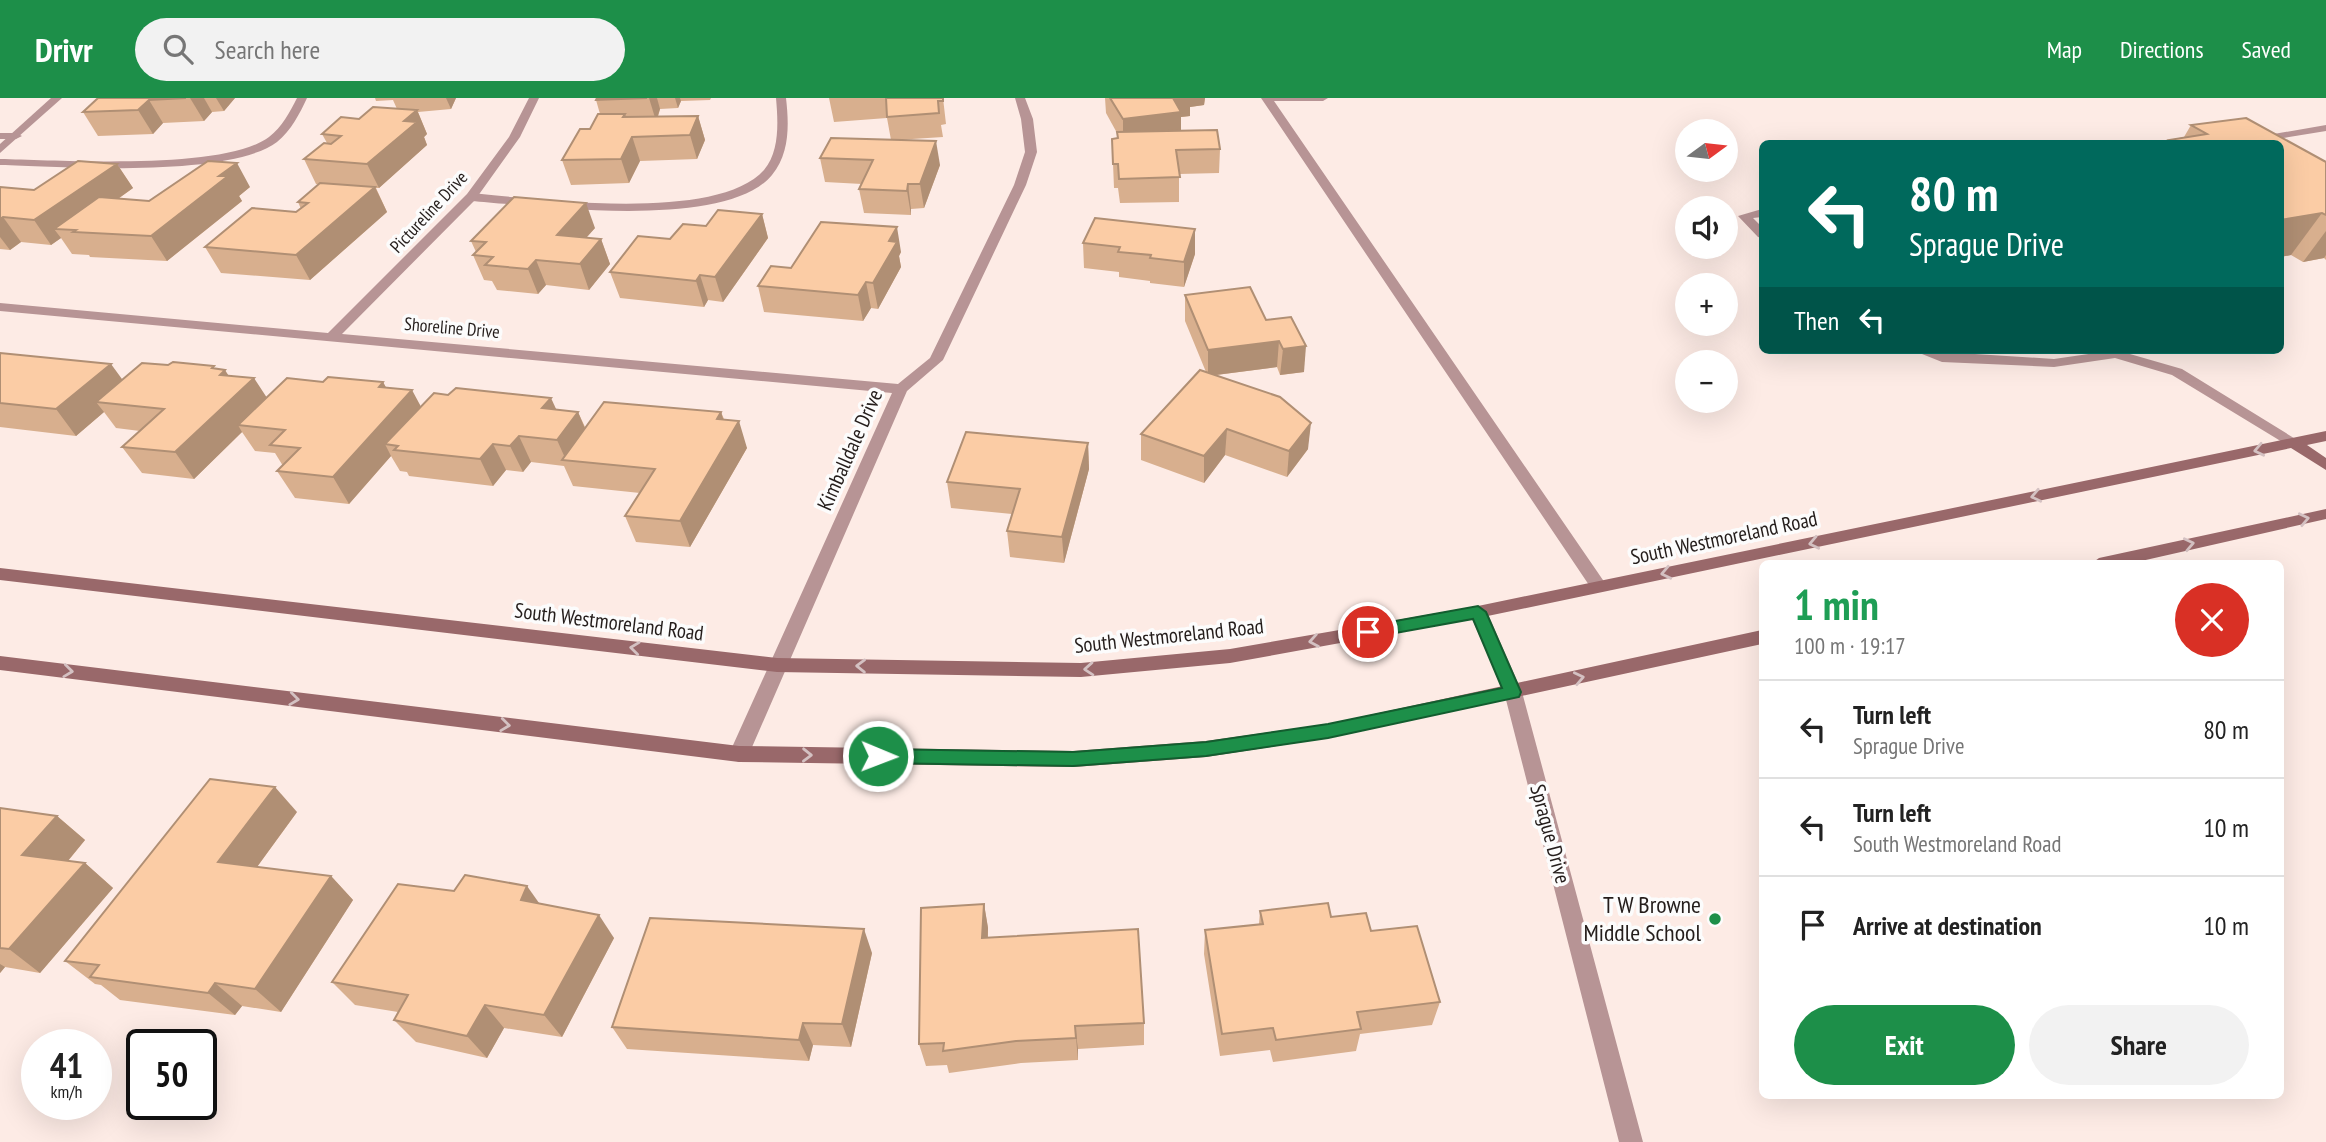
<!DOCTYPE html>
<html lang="en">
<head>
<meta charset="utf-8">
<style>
  body { margin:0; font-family:"PT Sans Narrow",sans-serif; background:#f2f2f2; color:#222; height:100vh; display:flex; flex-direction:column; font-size:26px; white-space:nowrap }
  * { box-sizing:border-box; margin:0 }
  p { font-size:23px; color:#767676 }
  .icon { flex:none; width:38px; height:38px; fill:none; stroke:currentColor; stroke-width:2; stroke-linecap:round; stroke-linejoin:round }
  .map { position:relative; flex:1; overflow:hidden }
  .details { position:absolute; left:1759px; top:462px; width:525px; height:539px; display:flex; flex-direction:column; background:#fff; border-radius:10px; box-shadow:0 7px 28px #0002 }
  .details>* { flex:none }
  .guide { position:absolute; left:1759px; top:42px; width:525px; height:214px; border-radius:10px; box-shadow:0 7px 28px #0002; background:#00695c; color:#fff; overflow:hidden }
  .needle { width:46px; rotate:75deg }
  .tools { position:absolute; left:1675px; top:21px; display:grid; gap:14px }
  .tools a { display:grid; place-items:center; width:63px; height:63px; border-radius:50%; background:#fff; box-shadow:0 7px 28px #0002; font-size:35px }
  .speed { position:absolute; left:21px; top:931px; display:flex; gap:14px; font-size:35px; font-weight:700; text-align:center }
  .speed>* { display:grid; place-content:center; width:91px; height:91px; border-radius:50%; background:#fff; box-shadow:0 7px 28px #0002; line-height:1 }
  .speed small { font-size:18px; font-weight:400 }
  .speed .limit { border:4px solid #111; border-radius:10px; background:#fff; color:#111 }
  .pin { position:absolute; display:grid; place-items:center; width:60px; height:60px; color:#fff; margin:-30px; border:4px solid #fff; border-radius:50%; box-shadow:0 2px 7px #0007 }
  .me { position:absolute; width:77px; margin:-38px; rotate:91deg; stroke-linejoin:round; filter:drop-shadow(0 0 5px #0008) }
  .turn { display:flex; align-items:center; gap:24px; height:147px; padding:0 35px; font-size:32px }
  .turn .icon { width:91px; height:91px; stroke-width:2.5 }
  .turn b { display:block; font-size:49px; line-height:60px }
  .then { display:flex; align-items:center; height:66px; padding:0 35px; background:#0003; gap:14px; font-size:26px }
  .round { display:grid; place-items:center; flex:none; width:74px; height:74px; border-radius:37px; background:#f2f2f2 }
  .overview { display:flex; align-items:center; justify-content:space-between; height:119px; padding:0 35px }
  h1 { font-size:42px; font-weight:700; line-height:52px; color:#1e9e55 }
  .button { display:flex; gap:14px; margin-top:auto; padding:14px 35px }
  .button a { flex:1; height:80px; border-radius:42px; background:#1d8f49; color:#fff; font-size:28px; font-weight:700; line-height:80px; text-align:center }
  .button a+a { background:#f2f2f2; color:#222 }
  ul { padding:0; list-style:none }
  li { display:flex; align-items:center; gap:21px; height:98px; padding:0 35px; border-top:2px solid #e0e0e0 }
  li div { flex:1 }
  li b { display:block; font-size:26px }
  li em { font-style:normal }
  header { display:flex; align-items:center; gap:42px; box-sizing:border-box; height:98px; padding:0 35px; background:#1d8f49; color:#fff }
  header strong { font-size:33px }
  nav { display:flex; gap:38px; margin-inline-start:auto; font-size:24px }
  .search { width:490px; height:63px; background:#f2f2f2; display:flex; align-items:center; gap:18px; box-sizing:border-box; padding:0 24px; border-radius:38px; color:#767676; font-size:26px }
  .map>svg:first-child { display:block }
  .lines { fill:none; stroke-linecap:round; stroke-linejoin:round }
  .lane { fill:#b79495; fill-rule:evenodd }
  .street { fill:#b79495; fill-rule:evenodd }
  .secondary { fill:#99686a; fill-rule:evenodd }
  .wall { fill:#d8af8e }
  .shaded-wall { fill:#b08f74 }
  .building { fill:#fbcca5; stroke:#b08f74; stroke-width:2 }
  .oneway { stroke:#d4c1c2 }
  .route { fill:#1d8f49; stroke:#135d2f; stroke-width:2 }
  .poi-dot { fill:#1d8f49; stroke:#fcfcfc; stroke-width:2.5 }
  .labels { text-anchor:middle; stroke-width:7; stroke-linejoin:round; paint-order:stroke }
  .far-street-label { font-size:18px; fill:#241d1b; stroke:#fcfcfc }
  .street-label { font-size:21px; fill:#241d1b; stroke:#fcfcfc }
  .near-poi-label { font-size:24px; fill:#241d1b; stroke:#fcfcfc; text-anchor:end }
</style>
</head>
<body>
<header>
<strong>Drivr</strong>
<div class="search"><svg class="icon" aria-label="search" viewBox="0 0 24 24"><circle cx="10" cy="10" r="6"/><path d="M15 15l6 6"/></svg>Search here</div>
<nav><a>Map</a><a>Directions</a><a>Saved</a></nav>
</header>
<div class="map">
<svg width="2326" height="1044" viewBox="0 0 2326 1044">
  <rect width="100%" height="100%" fill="#fdebe5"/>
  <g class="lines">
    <g class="lane">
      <path d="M297,0h10c-7,15 -16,33 -30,44 -48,36 -215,25 -277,23v-6c59,1 224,12 269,-22 13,-10 21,-25 28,-39z"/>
      <path d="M776,0h10c3,26 4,55 -14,77 -46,56 -233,31 -301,26l-6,-4 6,-4c66,6 246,30 293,-23 16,-19 14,-49 12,-72z"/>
      <polygon points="1261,0 1328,0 1323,3 1274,3 1605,485 1608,489 1605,493 1593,493"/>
      <polygon points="2326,27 2326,33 2247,46 2216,46"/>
      <polygon points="0,35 16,35 22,38 16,41 0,41"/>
      <polygon points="1762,111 1762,119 1753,120 1762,129 1762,140 1758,139 1738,118"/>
      <polygon points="1912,252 2054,261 2116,252 2182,271 2302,345 2299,348 2289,348 2172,277 2115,260 2054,269 1942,264"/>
    </g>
    <g class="street">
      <polygon points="51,0 62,0 0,55 0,46"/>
      <polygon points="529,0 539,0 520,39 475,102 342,236 898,286 930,260 1014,87 1025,54 1021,21 1015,0 1025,0 1033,21 1037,54 1026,87 943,262 907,293 749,656 746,661 739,664 732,661 729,656 892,295 0,213 0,205 328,235 467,96 509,39"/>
      <polygon points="1478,508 1484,510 1487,514 1522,594 1643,1044 1619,1044 1504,594 1469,514 1472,510"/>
    </g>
    <g class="secondary">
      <polygon points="2326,333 2326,343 2307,347 2326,360 2326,372 2291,350 1478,520 1230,565 1081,579 777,574 0,482 0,470 777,560 1081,565 1230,551 1478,508"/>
      <polygon points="2326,411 2326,421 2128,466 2091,466 2099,460"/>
      <polygon points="1762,532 1762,546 1328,640 1206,659 1074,669 739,664 0,572 0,558 739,648 1074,653 1206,643 1328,626"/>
    </g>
  </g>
  <g class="wall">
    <polygon points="98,0 235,0 224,13 212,14 204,23 163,25 153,36 98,38 83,14"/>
    <polygon points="375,0 456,0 451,11 418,14 427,36 424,39 427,47 379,90 376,90 387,114 310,182 221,175 205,149 296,114 301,111 298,104 319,86 316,86 304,61 327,45 322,36 359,21 397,11 393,2 376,3"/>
    <polygon points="597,0 711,0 710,2 681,3 678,10 660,11 658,19 698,18 705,42 697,61 640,63 629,85 571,87 562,62 590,31 600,16 596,2"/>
    <polygon points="829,0 943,0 946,26 941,27 943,39 897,42 940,67 924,110 911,111 911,117 864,115 859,91 862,86 825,84 820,60 891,42 887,20 834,24"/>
    <polygon points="1105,0 1205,0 1204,7 1190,9 1190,18 1181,19 1181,33 1220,51 1219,75 1179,76 1179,104 1120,105 1118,90 1114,90 1113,65 1117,40 1117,35 1106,15"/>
    <polygon points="2246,20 2326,64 2326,162 2324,160 2303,164 2291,157 2280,159 2280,46 2166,46 2169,42 2184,39 2191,27"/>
    <polygon points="117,66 133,90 118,101 149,103 250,89 239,98 242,103 167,163 90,159 89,157 72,156 61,140 51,147 21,144 10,152 0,151 0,89 34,92"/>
    <polygon points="762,116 768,140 723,204 708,202 704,209 620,200 610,174 670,141 706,128"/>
    <polygon points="595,130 586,140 601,141 610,166 589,192 546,187 538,196 497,192 492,183 484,182 473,157 476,154 471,143"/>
    <polygon points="1195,131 1195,156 1184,189 1150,185 1150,183 1119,179 1119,174 1084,170 1083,145"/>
    <polygon points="901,154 899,158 901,169 878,211 871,210 863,223 764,214 758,188 791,170"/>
    <polygon points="1185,197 1266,222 1304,274 1280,277 1277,269 1216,277 1308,351 1287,379 1225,357 1204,385 1141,362 1141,336 1206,274 1185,223"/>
    <polygon points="0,255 122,282 216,271 266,299 323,284 383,284 386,290 421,309 556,312 578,314 585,329 721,314 724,321 747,350 690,449 636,444 625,418 640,395 573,388 564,368 531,364 523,374 506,372 493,388 409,378 407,374 400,373 391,358 349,406 295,400 277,373 283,368 275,355 255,353 242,334 194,381 142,375 122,349 140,333 116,330 104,314 76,338 0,329"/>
    <polygon points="1088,345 1089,371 1064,465 1010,459 1007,433 1012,416 951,410 947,384"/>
    <polygon points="0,710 57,718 85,742 68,763 85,765 113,790 40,875 5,869 0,875"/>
    <polygon points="297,714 257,769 331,778 353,802 281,914 242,908 235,917 120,902 101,887 95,886 65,863"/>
    <polygon points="539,805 614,840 562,939 504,930 487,960 416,944 394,922 398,914 355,907 332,884"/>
    <polygon points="984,806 988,830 988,840 1144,925 1144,947 1078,951 1078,962 1021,965 949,975 947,967 926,968 919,946"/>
    <polygon points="1260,813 1331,819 1371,833 1440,904 1432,927 1360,936 1356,953 1273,964 1270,952 1220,958 1204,856 1205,832 1259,826"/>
    <polygon points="872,855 851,949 813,947 809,963 627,951 612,929"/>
  </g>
  <g class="shaded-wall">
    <polygon points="190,0 204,0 212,14 204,23"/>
    <polygon points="216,0 235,0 224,13"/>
    <polygon points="446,0 456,0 451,11"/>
    <polygon points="649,0 657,0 660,11 656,23"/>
    <polygon points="675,0 680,0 681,3 678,10"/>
    <polygon points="1171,0 1205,0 1204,7 1190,9 1190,18 1181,19 1181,37 1123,45 1123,21"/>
    <polygon points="149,2 163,25 153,36 138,12"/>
    <polygon points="417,12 427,36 424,39 427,47 379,90 367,66 404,23"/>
    <polygon points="625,16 640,63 629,85 621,61 623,19"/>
    <polygon points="698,18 705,42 697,61 690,37"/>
    <polygon points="936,43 940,67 924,110 920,86"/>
    <polygon points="237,65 250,89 239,98 242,103 167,163 151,138 219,78"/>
    <polygon points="117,66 133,90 74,132 54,131 61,140 51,147 34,122"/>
    <polygon points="908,86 911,111 911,117 907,93"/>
    <polygon points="375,89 387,114 310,182 296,157"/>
    <polygon points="586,105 595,130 566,162 557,137"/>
    <polygon points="2322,115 2291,157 2280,159 2280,122"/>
    <polygon points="762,116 768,140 723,204 715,179"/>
    <polygon points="3,119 21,144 10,152 0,139 0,121"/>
    <polygon points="897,129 901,154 899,158 901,169 878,211 873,185 889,143"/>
    <polygon points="1195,131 1195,156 1184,189 1184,164"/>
    <polygon points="2326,133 2326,157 2324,160 2303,164"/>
    <polygon points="601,141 610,166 589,192 580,166"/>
    <polygon points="536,162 546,187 538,196 528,171"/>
    <polygon points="700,177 708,202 704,209 696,183"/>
    <polygon points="866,184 871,210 863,223 858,197"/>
    <polygon points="1279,243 1277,269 1208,278 1208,252"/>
    <polygon points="1306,248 1304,274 1280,277 1283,251"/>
    <polygon points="111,266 130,292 96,304 104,314 76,338 56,311"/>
    <polygon points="225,272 239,294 254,280 271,306 238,327 242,334 194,381 175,354 220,277"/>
    <polygon points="383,284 397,309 412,292 426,318 398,348 385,346 391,358 349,406 333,379 379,289"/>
    <polygon points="551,300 563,326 542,310"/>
    <polygon points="578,314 589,340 566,362 557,342"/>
    <polygon points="721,314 729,340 739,323 747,350 690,449 680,423 717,321"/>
    <polygon points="1311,325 1308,351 1287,379 1289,353"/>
    <polygon points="1227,331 1225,357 1204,385 1204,358"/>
    <polygon points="519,338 531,364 523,374 510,348"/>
    <polygon points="1088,345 1089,371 1064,465 1062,439"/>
    <polygon points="493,346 506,372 493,388 480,361"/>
    <polygon points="275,689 297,714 243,788 218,764"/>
    <polygon points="57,718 85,742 52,782 22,757"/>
    <polygon points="85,765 113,790 40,875 9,851"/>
    <polygon points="331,778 353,802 281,914 255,891"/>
    <polygon points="527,788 544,812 521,802"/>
    <polygon points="984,806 988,830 987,864 982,840"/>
    <polygon points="599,817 614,840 562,939 544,917"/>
    <polygon points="864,831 872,855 851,949 842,926"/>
    <polygon points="0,866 5,869 0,875"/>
    <polygon points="215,885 242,908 235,917 208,895"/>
    <polygon points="485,907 504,930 487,960 467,938"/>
    <polygon points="803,925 813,947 809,963 799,942"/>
    <polygon points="1075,928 1078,951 1078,962 1076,940"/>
  </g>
  <g class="building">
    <polygon points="98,0 186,0 149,2 138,12 83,14"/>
    <polygon points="597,0 647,0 596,2"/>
    <polygon points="886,0 943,0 943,3 938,3 939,15 887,19"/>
    <polygon points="1110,0 1173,0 1181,14 1123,21"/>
    <polygon points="373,9 417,12 404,23 417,24 367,66 304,61 324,45 331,46 341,38 322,36 341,19 359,21"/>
    <polygon points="598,16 625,16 623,19 698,18 690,37 632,39 621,61 562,62 580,31 590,31"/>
    <polygon points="2246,20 2326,64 2326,117 2322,115 2280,122 2280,46 2175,46 2169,42 2207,36 2191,27"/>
    <polygon points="1217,32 1220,51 1176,52 1180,79 1119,81 1118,66 1113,66 1112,41 1118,40 1117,34"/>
    <polygon points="831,40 936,43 920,86 908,86 907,93 859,91 873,62 820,60"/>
    <polygon points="78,63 117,66 34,122 3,119 0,121 0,89 34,92"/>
    <polygon points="208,63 237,65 219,78 228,78 151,138 73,134 76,132 54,131 99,99 149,103"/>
    <polygon points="320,85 375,89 296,157 205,149 252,110 296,114 308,105 298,104"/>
    <polygon points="514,99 586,105 557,137 601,141 580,166 536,162 528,171 485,167 493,159 473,157 486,144 471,143"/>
    <polygon points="718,112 762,116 715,179 700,177 696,183 610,174 638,138 670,141 683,126 706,128"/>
    <polygon points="1095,120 1195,131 1184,164 1150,160 1151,157 1118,154 1120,149 1083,145"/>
    <polygon points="821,124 897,129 889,143 897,144 873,185 866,184 858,197 758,188 771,168 791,170"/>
    <polygon points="1250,189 1266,222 1291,219 1306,248 1283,251 1279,243 1208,252 1185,197"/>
    <polygon points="0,255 111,266 56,311 0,305"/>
    <polygon points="173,264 214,268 212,270 225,272 220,277 254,280 175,354 122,349 164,311 96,304 142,265 168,267"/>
    <polygon points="1200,272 1280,299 1311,325 1289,353 1227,331 1204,358 1141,336"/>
    <polygon points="328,279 383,284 379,289 412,292 333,379 277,373 300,350 270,347 285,332 238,327 287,280 323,284"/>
    <polygon points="456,290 551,300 542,310 578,314 557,342 519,338 510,348 493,346 480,361 394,352 398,348 385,346 434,295 448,297"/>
    <polygon points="604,304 721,314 717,321 739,323 680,423 625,418 655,371 562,362"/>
    <polygon points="966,334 1088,345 1062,439 1007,433 1020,391 947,384"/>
    <polygon points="210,681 275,689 218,764 331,778 255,891 215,885 208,895 90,879 99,867 65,863"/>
    <polygon points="0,710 57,718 22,757 85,765 9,851 0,850"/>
    <polygon points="465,777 527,788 521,802 599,817 544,917 485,907 467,938 394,922 408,897 332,884 398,786 454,793"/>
    <polygon points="1328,805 1331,819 1366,815 1371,833 1417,828 1440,904 1357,914 1361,931 1276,942 1273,930 1222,936 1205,832 1263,826 1260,813"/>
    <polygon points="984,806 982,840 1138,831 1144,925 1075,928 1076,940 1016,943 943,953 944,945 919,946 921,810"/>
    <polygon points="650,820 864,831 842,926 803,925 799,942 612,929"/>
  </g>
  <defs><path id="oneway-chevron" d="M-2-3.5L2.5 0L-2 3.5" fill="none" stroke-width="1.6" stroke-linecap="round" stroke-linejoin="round" transform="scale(1.75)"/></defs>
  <g class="oneway">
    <use href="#oneway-chevron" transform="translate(2259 352) rotate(168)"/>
    <use href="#oneway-chevron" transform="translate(2036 398) rotate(168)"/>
    <use href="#oneway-chevron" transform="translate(2304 421) rotate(-12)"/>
    <use href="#oneway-chevron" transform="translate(1814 445) rotate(168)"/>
    <use href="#oneway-chevron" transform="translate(2189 446) rotate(-12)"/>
    <use href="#oneway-chevron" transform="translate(1666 475) rotate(168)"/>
    <use href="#oneway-chevron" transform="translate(1314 543) rotate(170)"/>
    <use href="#oneway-chevron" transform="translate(635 550) rotate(-173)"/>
    <use href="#oneway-chevron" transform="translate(861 568) rotate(-179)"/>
    <use href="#oneway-chevron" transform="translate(1089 571) rotate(176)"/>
    <use href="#oneway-chevron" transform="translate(68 573) rotate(7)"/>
    <use href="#oneway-chevron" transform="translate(1579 580) rotate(-12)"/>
    <use href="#oneway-chevron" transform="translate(294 601) rotate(7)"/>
    <use href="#oneway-chevron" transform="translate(505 627) rotate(7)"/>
    <use href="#oneway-chevron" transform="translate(807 657) rotate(1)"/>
  </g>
  <polygon class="route" points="1478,508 1486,514 1521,594 1519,599 1328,640 1206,658 1073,668 878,665 872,663 870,658 872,653 878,651 1073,654 1206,644 1328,626 1502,590 1473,521 1368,540 1360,534 1368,528"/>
  <circle class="poi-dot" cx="1715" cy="821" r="7"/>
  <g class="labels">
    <g class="far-street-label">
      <text transform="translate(429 114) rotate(-47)" y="6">Pictureline Drive</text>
      <text transform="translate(452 230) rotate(5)" y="6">Shoreline Drive</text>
    </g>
    <g class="street-label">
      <text transform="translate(850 352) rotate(-66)" y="7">Kimballdale Drive</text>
      <text transform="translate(1724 440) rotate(-12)" y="7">South Westmoreland Road</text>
      <text transform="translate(609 524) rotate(7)" y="7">South Westmoreland Road</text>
      <text transform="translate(1169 538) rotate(-6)" y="7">South Westmoreland Road</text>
      <text transform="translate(1550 736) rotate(75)" y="7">Sprague Drive</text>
    </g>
    <g class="near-poi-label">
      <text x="1701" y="815">T W Browne<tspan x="1701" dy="28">Middle School</tspan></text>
    </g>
  </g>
</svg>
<div class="tools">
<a><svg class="needle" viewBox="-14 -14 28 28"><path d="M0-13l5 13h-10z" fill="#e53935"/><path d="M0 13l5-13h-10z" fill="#767676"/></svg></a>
<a><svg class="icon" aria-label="sound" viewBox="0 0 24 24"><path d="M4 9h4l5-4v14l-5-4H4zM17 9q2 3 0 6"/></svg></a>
<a>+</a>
<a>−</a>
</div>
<div class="speed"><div>41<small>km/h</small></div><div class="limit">50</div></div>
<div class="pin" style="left:1368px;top:534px;background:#d93025"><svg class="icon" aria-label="arrive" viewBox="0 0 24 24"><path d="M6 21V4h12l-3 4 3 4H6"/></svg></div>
<svg class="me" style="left:878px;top:658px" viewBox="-20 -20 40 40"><circle r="17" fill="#1d8f49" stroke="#fff" stroke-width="3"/><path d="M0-11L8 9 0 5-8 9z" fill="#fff"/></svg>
<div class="guide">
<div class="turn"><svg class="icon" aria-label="left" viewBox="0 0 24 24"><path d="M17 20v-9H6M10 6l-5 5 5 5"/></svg><div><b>80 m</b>Sprague Drive</div></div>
<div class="then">Then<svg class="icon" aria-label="left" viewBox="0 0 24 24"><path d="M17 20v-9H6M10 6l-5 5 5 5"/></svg></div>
</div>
<section class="details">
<div class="overview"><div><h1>1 min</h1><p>100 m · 19:17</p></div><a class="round" style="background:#d93025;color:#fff"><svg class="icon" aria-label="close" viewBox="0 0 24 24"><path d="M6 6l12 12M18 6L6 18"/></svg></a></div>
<ul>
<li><svg class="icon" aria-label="left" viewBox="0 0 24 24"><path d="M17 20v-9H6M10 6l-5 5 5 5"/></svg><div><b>Turn left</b><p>Sprague Drive</p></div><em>80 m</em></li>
<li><svg class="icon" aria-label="left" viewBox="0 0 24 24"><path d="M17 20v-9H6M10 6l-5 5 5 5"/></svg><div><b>Turn left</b><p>South Westmoreland Road</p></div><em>10 m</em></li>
<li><svg class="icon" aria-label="arrive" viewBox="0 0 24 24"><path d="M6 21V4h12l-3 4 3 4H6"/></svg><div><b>Arrive at destination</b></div><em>10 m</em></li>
</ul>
<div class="button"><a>Exit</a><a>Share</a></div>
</section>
</div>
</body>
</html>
